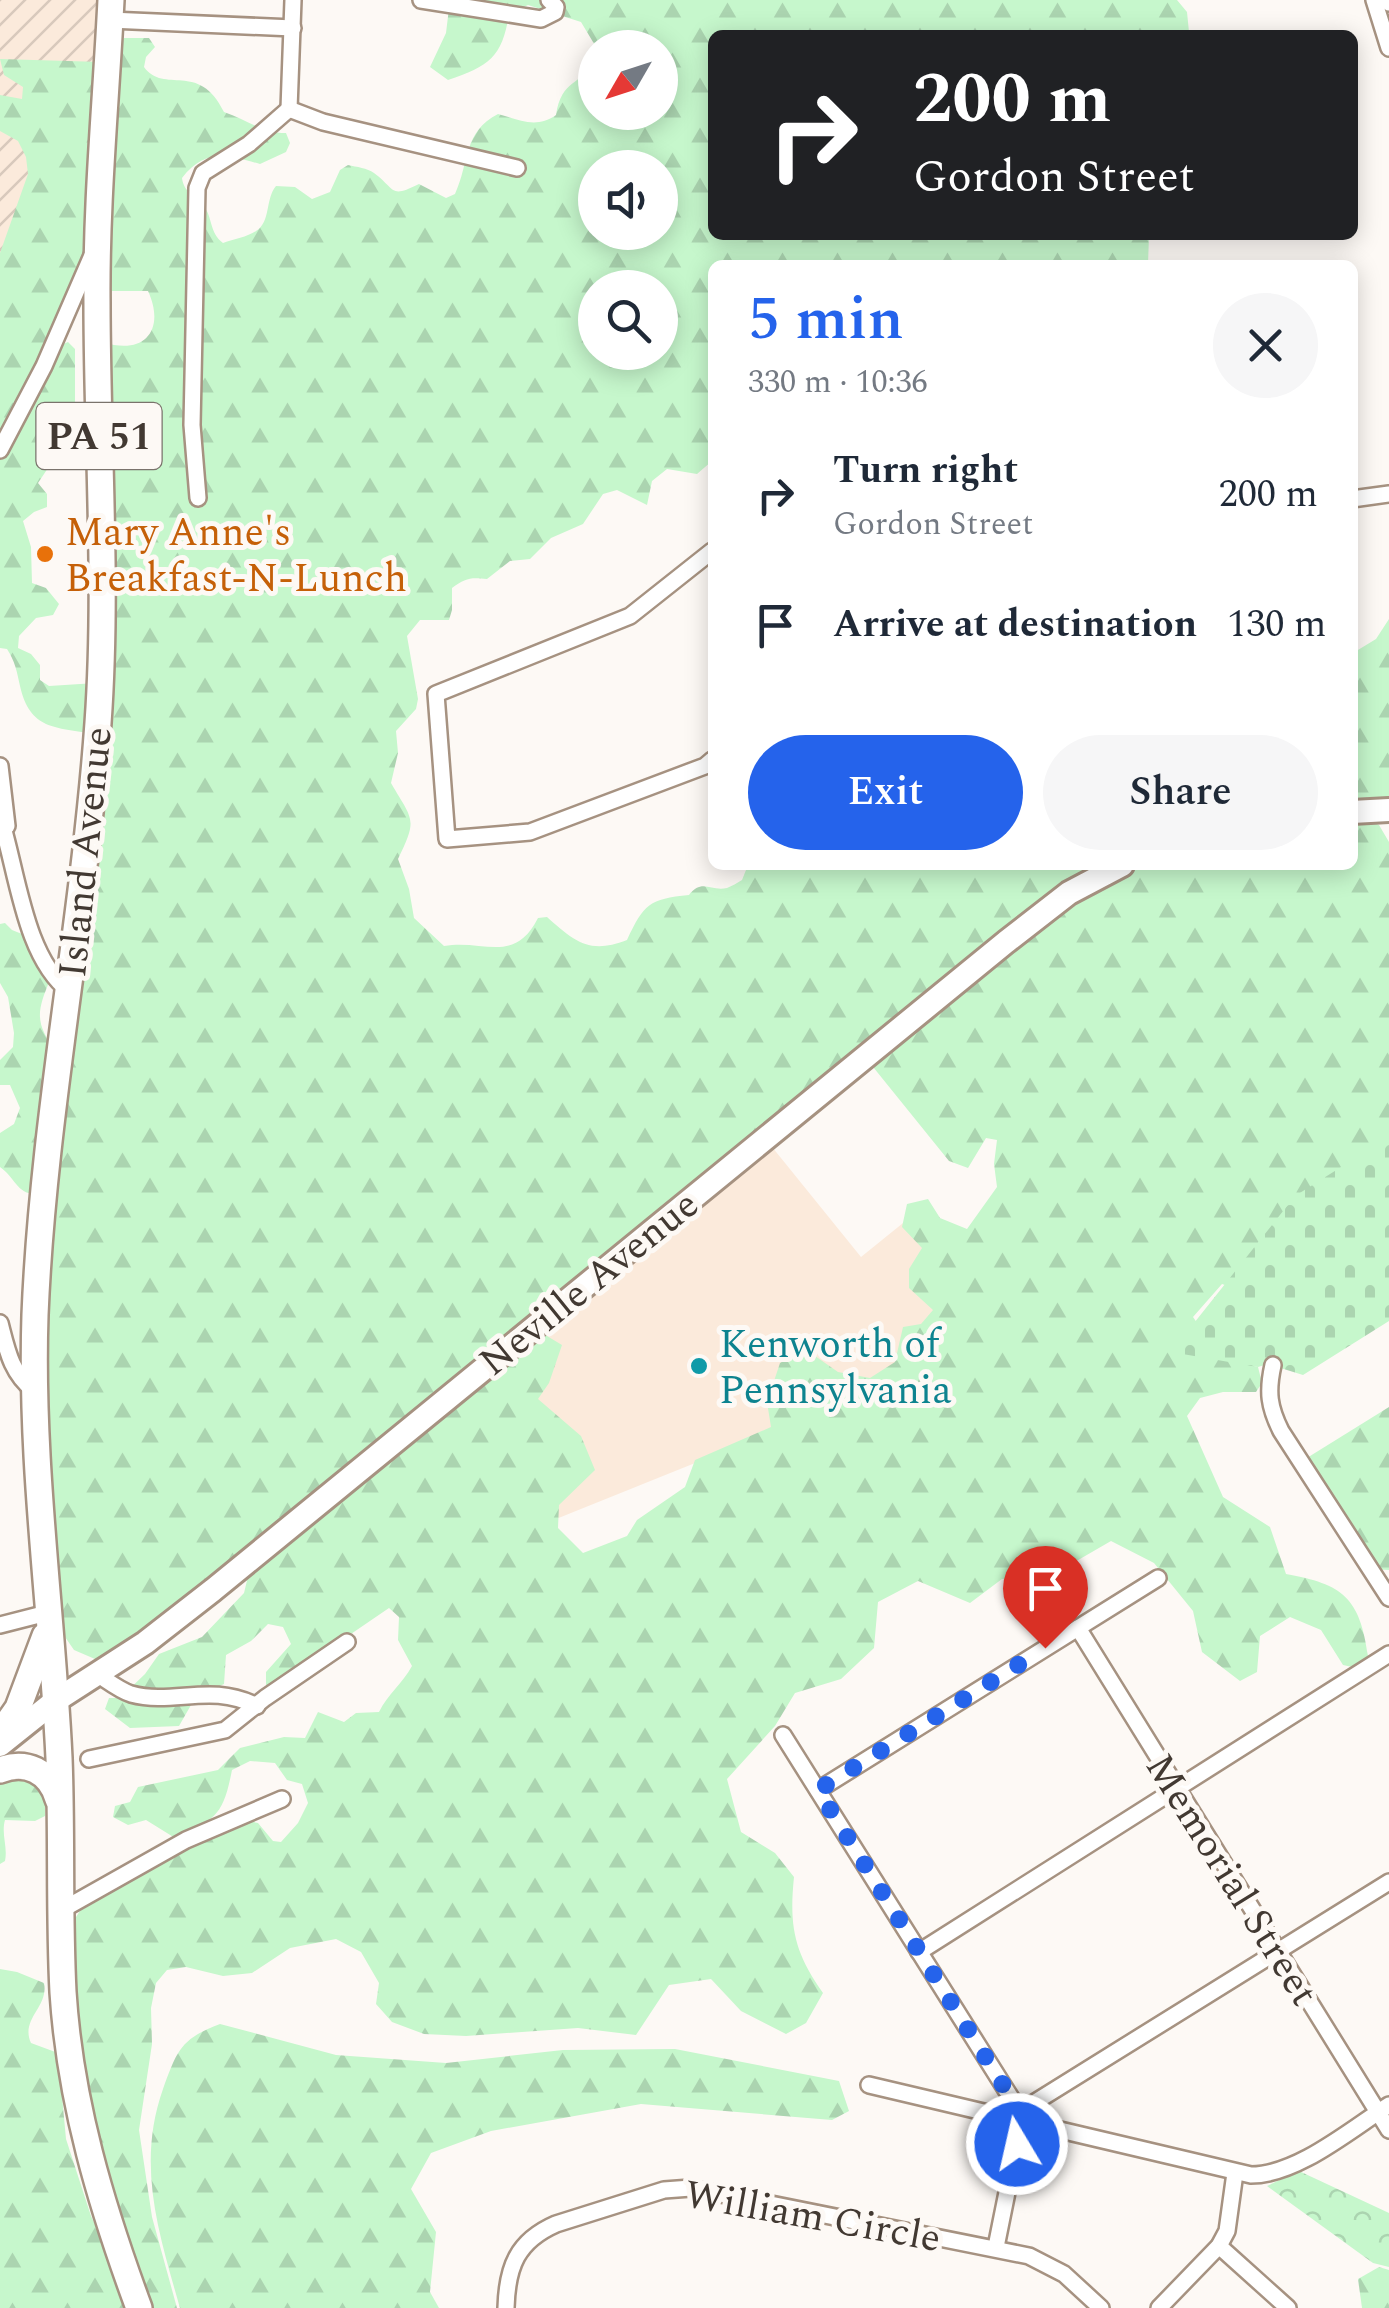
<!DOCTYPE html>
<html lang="en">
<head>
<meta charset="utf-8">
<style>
  body { margin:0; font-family:Spectral,serif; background:#f6f6f7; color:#1f2937; height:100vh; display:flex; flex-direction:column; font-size:38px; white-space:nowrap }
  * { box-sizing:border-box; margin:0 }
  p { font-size:32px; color:#747a83 }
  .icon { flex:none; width:55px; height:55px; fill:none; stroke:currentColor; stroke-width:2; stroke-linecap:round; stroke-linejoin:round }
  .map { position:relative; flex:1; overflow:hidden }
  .panel { position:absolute; left:708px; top:260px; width:650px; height:610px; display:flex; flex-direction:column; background:#fff; border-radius:15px; box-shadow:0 5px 25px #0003 }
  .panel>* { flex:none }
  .banner { position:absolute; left:708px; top:30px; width:650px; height:210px; border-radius:15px; box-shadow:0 5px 25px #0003; background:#202124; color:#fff; overflow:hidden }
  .needle { width:65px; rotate:231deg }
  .buttons { position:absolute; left:578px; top:30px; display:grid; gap:20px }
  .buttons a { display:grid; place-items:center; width:100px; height:100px; border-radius:50%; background:#fff; box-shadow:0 5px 25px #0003; font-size:50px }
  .pin { position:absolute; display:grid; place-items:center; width:85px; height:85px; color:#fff; margin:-102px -42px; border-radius:50% 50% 50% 0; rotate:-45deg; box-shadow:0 0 10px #0007 }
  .pin .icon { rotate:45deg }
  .me { position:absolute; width:110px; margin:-55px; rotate:351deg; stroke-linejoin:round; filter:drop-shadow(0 0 8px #0008) }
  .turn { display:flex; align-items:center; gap:35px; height:210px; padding:0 40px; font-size:45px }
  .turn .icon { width:130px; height:130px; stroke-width:2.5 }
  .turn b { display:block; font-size:70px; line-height:85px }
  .round { display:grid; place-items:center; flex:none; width:105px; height:105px; border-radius:52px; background:#f6f6f7 }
  .headline { display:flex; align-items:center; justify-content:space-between; height:170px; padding:0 40px }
  h1 { font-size:60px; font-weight:600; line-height:75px; color:#2563eb }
  .primary-button { display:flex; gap:20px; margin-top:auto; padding:20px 40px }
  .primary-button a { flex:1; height:115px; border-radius:60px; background:#2563eb; color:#fff; font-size:40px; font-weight:600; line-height:115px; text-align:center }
  .primary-button a+a { background:#f6f6f7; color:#1f2937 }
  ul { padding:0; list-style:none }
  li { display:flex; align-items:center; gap:30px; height:130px; padding:0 40px }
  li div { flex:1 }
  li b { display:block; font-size:38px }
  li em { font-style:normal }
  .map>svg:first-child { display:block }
  .built { fill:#fbeadb }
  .industrial { fill:url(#industrial-furrows) }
  .forest { fill:url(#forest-firs); fill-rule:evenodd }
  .cemetery { fill:url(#cemetery-stones) }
  .park { fill:url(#park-crowns) }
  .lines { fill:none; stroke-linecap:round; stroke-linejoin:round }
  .street-casing { stroke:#a69281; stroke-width:20 }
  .secondary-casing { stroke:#a69281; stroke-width:28 }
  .primary-casing { stroke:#a69281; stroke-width:30 }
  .street { stroke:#fff; stroke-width:15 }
  .secondary { stroke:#fff; stroke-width:22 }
  .primary { stroke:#fff; stroke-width:25 }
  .route { stroke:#2563eb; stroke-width:18; stroke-dasharray:0 32.4 }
  .food-dot { fill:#e8710a; stroke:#fdf9f5; stroke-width:4 }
  .culture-dot { fill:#0f9aa8; stroke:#fdf9f5; stroke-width:4 }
  .labels { text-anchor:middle; stroke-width:10; stroke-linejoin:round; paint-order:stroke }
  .shield { fill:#fdf9f5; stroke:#7a736c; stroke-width:2.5 }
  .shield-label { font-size:38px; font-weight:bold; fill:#423932 }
  .food-label { font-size:40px; fill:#c56008; stroke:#fdf9f5; text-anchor:start }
  .street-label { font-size:40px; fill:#423932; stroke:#fdf9f5 }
  .culture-label { font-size:40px; fill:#0d838f; stroke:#fdf9f5; text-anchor:start }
</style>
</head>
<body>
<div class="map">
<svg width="1389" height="2308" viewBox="0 0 1389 2308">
  <defs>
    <pattern id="industrial-furrows" width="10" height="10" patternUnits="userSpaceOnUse" patternTransform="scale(2.5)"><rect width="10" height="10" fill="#fbeadb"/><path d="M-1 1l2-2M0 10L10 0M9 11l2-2" fill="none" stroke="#d8c9bc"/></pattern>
    <pattern id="forest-firs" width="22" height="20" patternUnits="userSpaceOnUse" patternTransform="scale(2.5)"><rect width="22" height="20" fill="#c6f7cc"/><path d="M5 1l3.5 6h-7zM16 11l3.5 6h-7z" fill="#abd4b0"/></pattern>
    <pattern id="cemetery-stones" width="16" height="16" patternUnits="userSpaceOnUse" patternTransform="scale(2.5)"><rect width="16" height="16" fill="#c6f7cc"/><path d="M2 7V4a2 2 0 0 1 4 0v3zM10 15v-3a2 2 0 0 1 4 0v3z" fill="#abd4b0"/></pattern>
    <pattern id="park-crowns" width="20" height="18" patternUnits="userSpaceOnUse" patternTransform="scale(2.5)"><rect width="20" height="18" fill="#c6f7cc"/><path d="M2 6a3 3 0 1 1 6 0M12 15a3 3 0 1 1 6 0" fill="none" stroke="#abd4b0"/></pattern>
  </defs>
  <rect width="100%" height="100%" fill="#fdf9f5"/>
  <polygon class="built" points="764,1137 861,1257 908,1219 1005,1338 313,1617 260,1551"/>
  <polygon class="industrial" points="0,0 111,0 0,450"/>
  <g class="forest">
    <path d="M450,0h727l10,12 2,20 -1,3h-476v200h437l-1,30h-436v196l-15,13 -30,-5 -15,12 -5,24 -30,-15 -14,4 -20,30 -32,14 -21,21 -20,2 -23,18c-16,-2 -22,-1 -35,9v22l-3,10h-29l-13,16 11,63 -2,10 -20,22 2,22 -7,30c22,38 27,35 7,76l11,30 5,29 30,28c40,-7 70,19 94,-28l9,-1c27,24 42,38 80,23 17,-36 22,-41 62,-45 13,-17 22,-3 38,-7 5,-2 10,-5 15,-8l6,-15h372l-979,775 -39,22 -28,-12 -20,-29 -12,-317 47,-414 14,-548c41,14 63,-12 45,-51h-46l11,-238 11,-15h25l6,9 -9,10 -2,10c20,28 55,-7 80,45 22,7 37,21 62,21l4,10 -4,9 -26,12c-33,-9 -55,-16 -78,14 2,15 12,16 21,27 10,12 6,28 20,38 11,-4 24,-6 33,-12 15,-9 9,-32 20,-45l19,1 17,12 18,-7 10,-22 8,-5c9,2 19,3 26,8 22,16 15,26 45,11l27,14 9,-4c15,-33 8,-62 43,-80 22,6 38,15 58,1 6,-37 24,-28 39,-55v52h65v-64l-64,-1 -15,-25 -53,-17 -19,9c-7,44 -20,52 -61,66l-18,-13 16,-34zM595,168h65v64h-65zM595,288h65v64h-65z"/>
    <polygon points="0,59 102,62 92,247 0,445 0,253 28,174 26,157 18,141 0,131 0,95 22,99 23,87 4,75"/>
    <path d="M68,342l7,7v71l-7,14 -15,9 -3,22 -12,18 9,11v13l-13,5 -11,9 8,26 1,36 14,5 13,16 -6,11 -17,3 -17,18 -1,12 13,6 9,11v15l9,6 47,-3 -2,51c-39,-7 -64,-4 -74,-48 -3,-14 -5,-25 -13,-37l-7,-1v-190l44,-87 15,-25z"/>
    <polygon points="1389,619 1389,807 1353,809 1353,653 1376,639"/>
    <path d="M1357,814l22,11 10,17v306l-147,143 -20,-7 -29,33 11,16 5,21 49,13 4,16 -6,9h-33l-23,6 -13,18 36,81 47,30 16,47c57,10 74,24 82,82l-11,12 -14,-3 -22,-35 -31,-13 -30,19 -3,36 -17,9 -38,-29 -9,-41 -39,-48 -43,-22 -57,33 -52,5 -32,24 -52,-22 -40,21 -4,46 -33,31 -46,14 -20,33 -48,53 14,53 34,21 19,24c-5,49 0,75 29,116l-17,30 -20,11 -45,-23 -30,-32 -42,6 -33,50 -58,-7 -112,8 -42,-2 -32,-12 -16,-18 3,-21 -18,-31 -25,-13 -46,9 -38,25 -29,3 -37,-9 -19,3 -11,13 -5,25 1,36 -13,86 13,87 25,91h-36l-52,-153 -25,-219 19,-30 25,-11 12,-15 119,-61 19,4 15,18 8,1 17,-19 10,-20 -6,-19 -15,-4 -12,-17 -25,-2 -18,9c-9,46 -16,49 -57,68l-29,-18 -18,5 -15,-8 2,-11 15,-4 8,-15 80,-17 22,-22 44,-11 21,1 13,-26 26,10 12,-9 23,-1c9,-18 23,-28 33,-46l-14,-26 1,-23 -10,-9 -123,84v-20l25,-28 -8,-17 -15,-3 -17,17 -25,14 -2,29 -29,14 -16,28 -49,2 -25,-19 4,-11h11l25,-24 14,-20 43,-17 42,-44 7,-29 286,-234 25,15 -13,38 -11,16 43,37 14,34 -36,35 -1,23 25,25 44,-17 10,-16 48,-33 10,-27 76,-33 -4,-25 13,-39 25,-14 33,23 32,6 25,-16 8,-35 18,-3 12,-14 -24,-22v-19l13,-21 -20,-21 5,-23 21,-5 12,19 27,11 30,-42 -3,-23 3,-24 -11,-2 -18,30 -19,-7 -84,-104 206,-162 60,-30h221l1,-50z"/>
    <path d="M5,923l7,7 20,8 18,42c-15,35 -14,44 8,75l-17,138c-23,5 -25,-15 -41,-26v-34l14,-9 6,-16 -10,-23h-10v-25l13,-13 1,-14 -6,-36 -8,-14v-59z"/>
    <polygon points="1389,1407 1389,1570 1371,1569 1302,1461"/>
    <path d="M15,1777l19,5 11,14v20l-10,5 -30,-1c-4,15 3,26 0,41l-5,3v-81z"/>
    <path d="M0,1969l17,3 27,11c5,24 -24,36 -13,60l27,10 8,86 25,77 33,71 5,21h-129z"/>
    <path d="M220,2024l116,31 110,8 117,-13 112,-1 164,32 10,30 -17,9 -191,-16 -150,27 -60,22 -20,36 25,43 -6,60 9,16h-259c-21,-74 -44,-143 -17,-219 14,-38 17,-50 57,-65z"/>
    <polygon points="1379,2267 1389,2270 1389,2308 1362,2308 1358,2279"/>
  </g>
  <polygon class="cemetery" points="1389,1137 1389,1321 1303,1375 1268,1364 1258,1367 1171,1352 1295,1196"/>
  <polygon class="park" points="1299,2171 1389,2213 1389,2267 1373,2263 1267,2186"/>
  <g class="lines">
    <g class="street-casing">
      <g id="street">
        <polyline points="421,0 541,19 555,12 556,7 549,0"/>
        <polyline points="1374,0 1389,48"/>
        <polyline points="1385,0 1389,3"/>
        <polyline points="110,20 293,28"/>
        <polyline points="289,109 323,122 517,168"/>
        <polyline points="289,109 293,0"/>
        <polyline points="0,450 44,366 93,253"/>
        <polyline points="198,498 192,425 197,188 203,173 249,144 289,109"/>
        <polyline points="1352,499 1389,494"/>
        <polyline points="712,551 630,616 436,694 447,839 530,832 705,766 712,760"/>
        <polyline points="0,766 7,826"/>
        <path d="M0,817c17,52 24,140 69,174"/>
        <path d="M0,1323c7,27 11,50 34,68"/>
        <path d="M1273,1365c-6,27 -4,42 8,66l108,167"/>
        <polyline points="0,1625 47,1613"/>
        <polyline points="1078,1628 1389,2130"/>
        <path d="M97,1674c11,7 22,16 34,20 44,12 78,-12 126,12"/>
        <polyline points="783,1735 1013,2101 1021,2123 996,2247"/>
        <polyline points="89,1759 225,1730 265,1698 347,1642"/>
        <polyline points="818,1790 1158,1578"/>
        <polyline points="60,1911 186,1840 282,1799"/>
        <polyline points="919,1952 1389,1654"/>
        <path d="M869,2085l382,90c46,0 99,-45 138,-70"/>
        <polyline points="1021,2123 1032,2104 1389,1882"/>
        <polyline points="1219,2246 1288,2308"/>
        <path d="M506,2308c1,-41 11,-67 50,-84l108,-34 27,-2 338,68 35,18 37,34"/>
        <polyline points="1159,2308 1219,2246 1227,2231 1235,2173"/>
      </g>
    </g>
    <g class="secondary-casing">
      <g id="secondary">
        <polyline points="1352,812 1389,810"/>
        <polyline points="0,1745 55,1701 145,1643 213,1590 1006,942 1069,893 1122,865"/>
      </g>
    </g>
    <g class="primary-casing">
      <g id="primary">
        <path d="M111,0c-5,101 -15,202 -14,303 0,140 11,281 1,420 -14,198 -55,394 -63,592 -5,149 17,295 24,443 3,78 0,156 4,234 7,110 38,213 76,316"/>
        <polyline points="0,1734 18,1708 45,1636"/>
        <path d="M0,1770c26,-10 50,1 58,29"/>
      </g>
    </g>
    <use href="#street" class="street"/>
    <use href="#secondary" class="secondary"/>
    <use href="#primary" class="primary"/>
  </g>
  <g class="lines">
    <polyline class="route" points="1017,2144 1021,2123 1013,2101 818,1790 1045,1648"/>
  </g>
  <circle class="food-dot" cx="45" cy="554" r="10"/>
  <circle class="culture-dot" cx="699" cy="1366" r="10"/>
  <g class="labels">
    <rect class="shield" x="36.5" y="403" width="125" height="66" rx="8"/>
    <g class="shield-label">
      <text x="99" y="449">PA 51</text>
    </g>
    <g class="food-label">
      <text x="65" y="545">Mary Anne's<tspan x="65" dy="46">Breakfast-N-Lunch</tspan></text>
    </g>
    <g class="street-label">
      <text transform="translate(84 852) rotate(-84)" y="14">Island Avenue</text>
      <text transform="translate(588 1282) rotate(-39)" y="14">Neville Avenue</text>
      <text transform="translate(1233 1879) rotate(58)" y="14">Memorial Street</text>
      <text transform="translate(813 2215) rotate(10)" y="14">William Circle</text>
    </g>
    <g class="culture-label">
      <text x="719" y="1357">Kenworth of<tspan x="719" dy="46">Pennsylvania</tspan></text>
    </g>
  </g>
</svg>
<div class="buttons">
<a><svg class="needle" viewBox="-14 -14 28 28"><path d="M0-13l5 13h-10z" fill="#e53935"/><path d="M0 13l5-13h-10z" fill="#747a83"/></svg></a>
<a><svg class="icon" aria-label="sound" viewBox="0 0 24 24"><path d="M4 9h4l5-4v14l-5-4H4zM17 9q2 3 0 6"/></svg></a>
<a><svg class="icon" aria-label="search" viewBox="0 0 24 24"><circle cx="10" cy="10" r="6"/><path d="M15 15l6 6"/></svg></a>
</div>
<div class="pin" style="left:1045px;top:1648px;background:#d93025"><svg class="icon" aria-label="arrive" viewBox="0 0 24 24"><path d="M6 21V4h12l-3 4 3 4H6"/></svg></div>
<svg class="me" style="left:1017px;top:2144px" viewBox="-20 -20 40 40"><circle r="17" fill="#2563eb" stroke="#fff" stroke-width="3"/><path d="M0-11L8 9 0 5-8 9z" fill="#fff"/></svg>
<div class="banner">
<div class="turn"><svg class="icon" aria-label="right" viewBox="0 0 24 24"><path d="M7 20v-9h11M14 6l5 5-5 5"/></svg><div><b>200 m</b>Gordon Street</div></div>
</div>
<section class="panel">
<div class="headline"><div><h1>5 min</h1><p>330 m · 10:36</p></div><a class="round"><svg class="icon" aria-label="close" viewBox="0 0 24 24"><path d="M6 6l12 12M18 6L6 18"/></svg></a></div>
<ul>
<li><svg class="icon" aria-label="right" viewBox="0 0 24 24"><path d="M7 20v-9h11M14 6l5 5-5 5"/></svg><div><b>Turn right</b><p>Gordon Street</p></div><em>200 m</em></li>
<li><svg class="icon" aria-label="arrive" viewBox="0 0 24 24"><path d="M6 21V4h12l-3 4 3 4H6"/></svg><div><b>Arrive at destination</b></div><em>130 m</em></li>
</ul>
<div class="primary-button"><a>Exit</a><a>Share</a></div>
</section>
</div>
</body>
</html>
